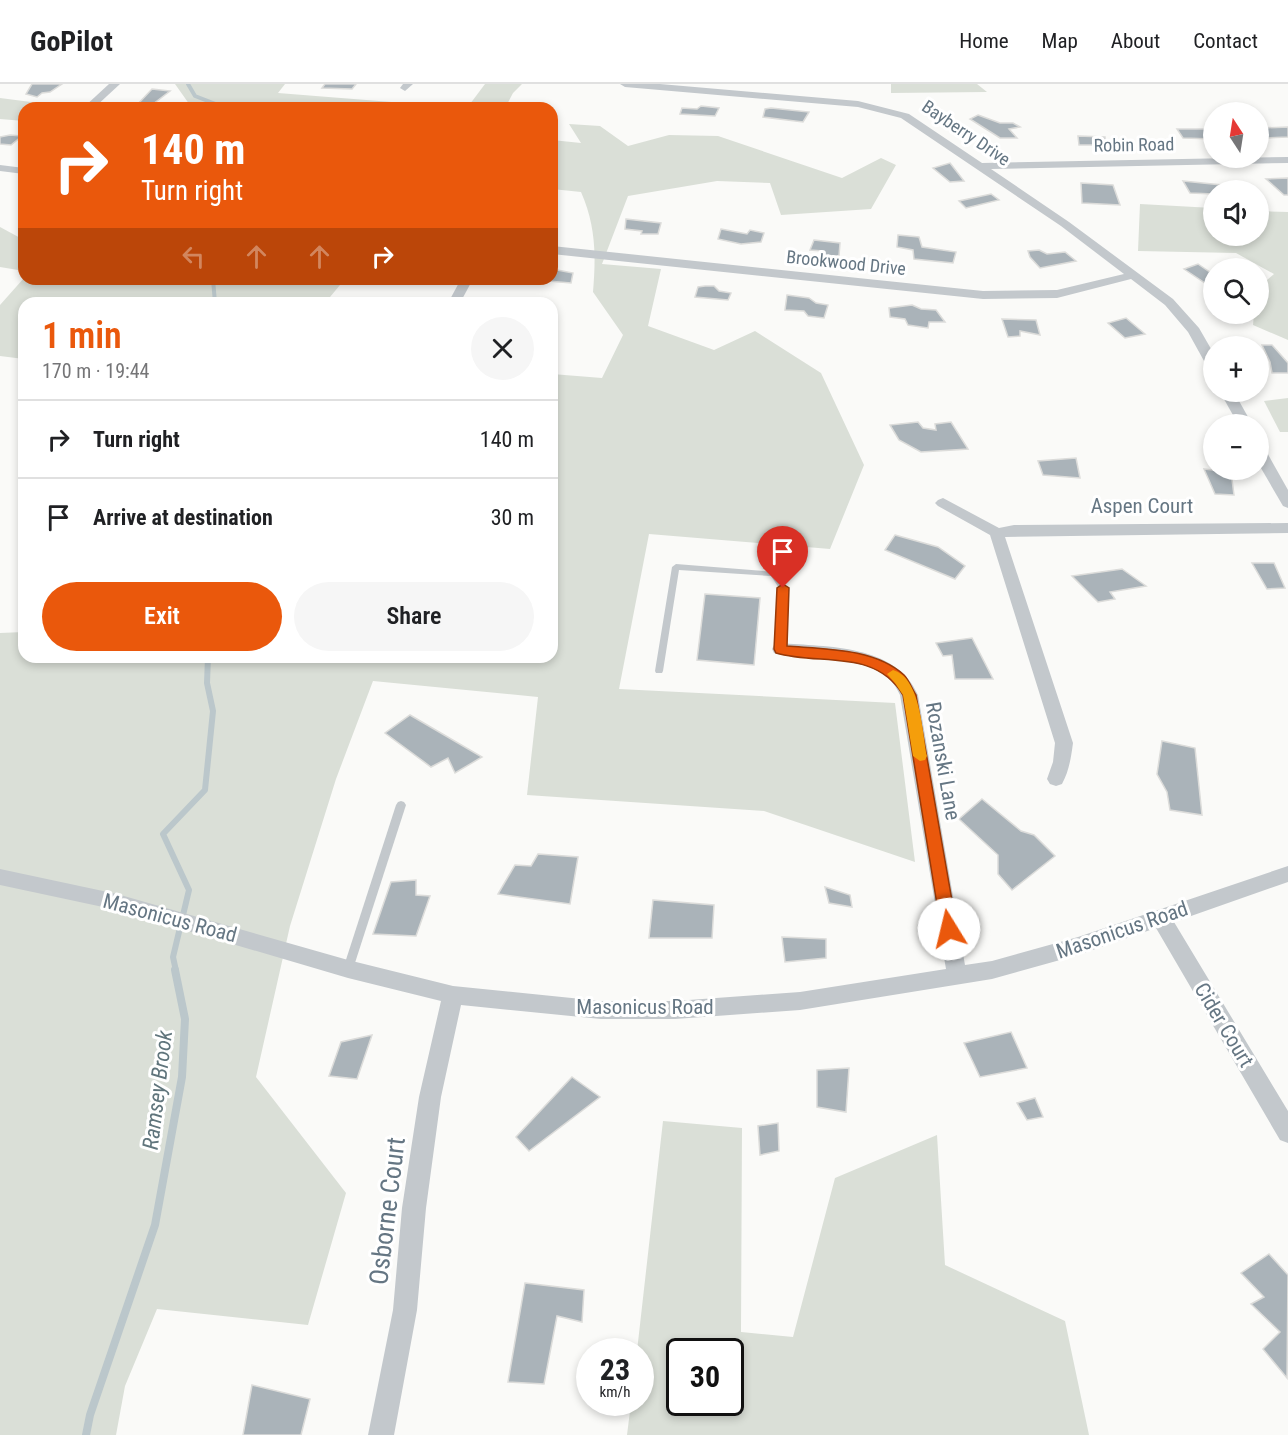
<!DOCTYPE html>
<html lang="en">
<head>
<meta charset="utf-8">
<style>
  body { margin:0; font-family:"Roboto Condensed",sans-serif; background:#f6f6f6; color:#202124; height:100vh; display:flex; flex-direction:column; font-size:22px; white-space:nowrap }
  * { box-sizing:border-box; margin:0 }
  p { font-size:20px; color:#757577 }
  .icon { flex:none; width:33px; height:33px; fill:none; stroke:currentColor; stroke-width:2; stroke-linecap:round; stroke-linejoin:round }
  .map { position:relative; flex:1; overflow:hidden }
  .side { position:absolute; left:18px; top:213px; width:540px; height:366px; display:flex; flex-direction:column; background:#fff; border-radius:18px; box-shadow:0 3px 9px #0003 }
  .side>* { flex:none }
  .guide { position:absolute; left:18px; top:18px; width:540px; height:183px; border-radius:18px; box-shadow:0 3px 9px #0003; background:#ea580c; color:#fff; overflow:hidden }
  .needle { width:39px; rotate:348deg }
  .controls { position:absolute; left:1203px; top:18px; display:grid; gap:12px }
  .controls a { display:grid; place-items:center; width:66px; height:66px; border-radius:50%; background:#fff; box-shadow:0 3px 9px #0003; font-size:30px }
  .speed { position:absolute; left:576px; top:1254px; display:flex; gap:12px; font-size:30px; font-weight:700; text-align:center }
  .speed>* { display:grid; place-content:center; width:78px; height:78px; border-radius:50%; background:#fff; box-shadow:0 3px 9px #0003; line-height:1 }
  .speed small { font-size:15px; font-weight:400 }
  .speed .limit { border:3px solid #111; border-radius:9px; background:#fff; color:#111 }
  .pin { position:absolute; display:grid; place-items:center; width:51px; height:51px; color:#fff; margin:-62px -26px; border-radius:50% 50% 50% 0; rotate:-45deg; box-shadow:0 0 6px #0007 }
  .pin .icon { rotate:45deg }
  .me { position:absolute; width:66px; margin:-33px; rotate:351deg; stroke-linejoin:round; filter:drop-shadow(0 0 4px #0008) }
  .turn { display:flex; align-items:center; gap:21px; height:126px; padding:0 24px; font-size:27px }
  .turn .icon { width:78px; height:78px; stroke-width:2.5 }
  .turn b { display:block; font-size:42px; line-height:51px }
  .lanes { display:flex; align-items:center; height:57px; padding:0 24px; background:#0003; justify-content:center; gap:30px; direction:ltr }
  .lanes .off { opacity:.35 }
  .round { display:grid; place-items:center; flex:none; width:63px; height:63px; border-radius:32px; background:#f6f6f6 }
  .overview { display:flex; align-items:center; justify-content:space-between; height:102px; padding:0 24px }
  h1 { font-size:36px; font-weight:600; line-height:45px; color:#ea580c }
  .button { display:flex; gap:12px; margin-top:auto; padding:12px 24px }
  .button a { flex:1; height:69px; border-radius:36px; background:#ea580c; color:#fff; font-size:24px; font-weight:600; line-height:69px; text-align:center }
  .button a+a { background:#f6f6f6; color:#202124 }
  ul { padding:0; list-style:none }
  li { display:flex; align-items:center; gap:18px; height:78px; padding:0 24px; border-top:2px solid #e0e0e0 }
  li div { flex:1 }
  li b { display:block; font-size:22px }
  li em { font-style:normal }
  header { display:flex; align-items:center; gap:36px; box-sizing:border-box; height:84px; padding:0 30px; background:#fff; border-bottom:2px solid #e0e0e0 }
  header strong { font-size:28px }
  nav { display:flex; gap:33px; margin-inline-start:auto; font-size:21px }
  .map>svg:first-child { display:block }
  .green { fill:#dadfd7; fill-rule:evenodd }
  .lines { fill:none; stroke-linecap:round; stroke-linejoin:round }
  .stream-far2 { stroke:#bbc7cb; stroke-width:4 }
  .stream-far1 { stroke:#bbc7cb; stroke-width:6 }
  .stream { stroke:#bbc7cb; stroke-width:8 }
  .building { fill:#aab3b9; stroke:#dcdcda; stroke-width:1.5 }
  .lane { fill:#c3c8cc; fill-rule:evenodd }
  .street { fill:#c3c8cc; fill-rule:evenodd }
  .route { fill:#ea580c; stroke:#983908; stroke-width:1.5 }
  .slow { fill:#f59e0b }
  .labels { text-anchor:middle; stroke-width:6; stroke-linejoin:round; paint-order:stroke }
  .far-street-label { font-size:18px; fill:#657683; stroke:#fff }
  .street-label { font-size:21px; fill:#657683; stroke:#fff }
  .water-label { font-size:22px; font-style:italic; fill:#60757c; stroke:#fff }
  .near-street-label { font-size:26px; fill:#657683; stroke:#fff }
</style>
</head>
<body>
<header>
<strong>GoPilot</strong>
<nav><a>Home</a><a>Map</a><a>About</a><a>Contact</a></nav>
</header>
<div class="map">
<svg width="1288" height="1351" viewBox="0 0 1288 1351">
  <rect width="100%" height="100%" fill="#fafaf8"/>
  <g class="green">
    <polygon points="175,0 285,0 278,9 467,24 485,0 522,0 513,9 505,24 192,24"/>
    <polygon points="891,0 977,0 987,8 891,9"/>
    <polygon points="0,14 70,23 77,24 24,24 24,37 0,35"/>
    <path d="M569,40l31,2 28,20 41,-11 49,1 124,42 39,-20 15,7 -25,44 -90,6 -11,-32 -53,-2 -89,15 -26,68 59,5 -13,57 66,24 41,-19 66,42 43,92 -34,84 -181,-15 -30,155 276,14 20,159 -151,-51 -237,-16 11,-98 -165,-16 -37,98 -46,147 -34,151 90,116 -38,132 -151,-16 -32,77 -9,49h-116v-802l24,-1v25h528v-283l50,4 21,-43 -30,-43c3,-36 3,-66 -12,-100l-29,-3v-49l29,3z"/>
    <polygon points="1140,120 1213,124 1214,152 1258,152 1259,127 1288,128 1288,256 1253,241 1254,230 1258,230 1259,203 1274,190 1236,169 1138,167"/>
    <polygon points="0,143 24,156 24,187 0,183"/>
    <polygon points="24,194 24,195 345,195 325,219 24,219 24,275 0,272 0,221"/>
    <polygon points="1288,314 1288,348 1280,348 1264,317"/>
    <path d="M663,1037l79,7 -1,204 52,5 42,-159 102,-43 8,130 120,56 24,114h-462l4,-32 9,-1v-50l-3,-1zM680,1268h50v50h-50z"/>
  </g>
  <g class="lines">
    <g class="stream-far2">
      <polyline points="188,0 195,12 226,24"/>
      <polyline points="213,195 215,219"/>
    </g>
    <polyline class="stream-far1" points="176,887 173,873 189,806 163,750 205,706 213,627 207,599 208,573"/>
    <polyline class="stream" points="86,1351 90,1331 155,1141 182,993 185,935 175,886"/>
  </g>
  <g class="building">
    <polygon points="32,0 62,0 50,8 42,9 37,13 26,10"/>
    <polygon points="325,0 356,0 352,5 322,4"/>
    <polygon points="152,5 170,7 149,23 137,21"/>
    <polygon points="701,22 719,24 715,32 680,30 682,24 697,25"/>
    <polygon points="771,24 809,28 803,38 763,33 765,25"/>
    <polygon points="978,31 1000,39 1013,39 1020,43 1009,45 1017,54 1000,54 970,35"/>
    <polygon points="1288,43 1288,53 1267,54 1261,44"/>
    <polygon points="1177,45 1213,45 1214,55 1183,54"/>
    <polygon points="10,51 22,52 11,61 0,60 0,53"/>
    <polygon points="1078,52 1105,53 1105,61 1079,61"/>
    <polygon points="950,79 964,97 950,98 933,84"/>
    <polygon points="1288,94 1288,111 1284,111 1266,95"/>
    <polygon points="1183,97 1222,101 1223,106 1214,106 1214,110 1190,109"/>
    <polygon points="1081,99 1113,101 1120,121 1082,119"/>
    <polygon points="991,110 999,116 966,124 959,117"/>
    <polygon points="626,135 661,139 658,150 641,150 642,147 625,145"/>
    <polygon points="721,145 747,150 750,146 764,149 761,158 741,160 718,155"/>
    <polygon points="898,151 919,153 922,163 956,168 953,179 914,175 913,166 897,163"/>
    <polygon points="814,156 840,159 839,172 825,172 823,167 810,166"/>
    <polygon points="1039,166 1047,170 1065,168 1076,177 1040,184 1030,173 1028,167"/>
    <polygon points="1198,180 1214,191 1214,205 1184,185"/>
    <polygon points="552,185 573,189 571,199 524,195 552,195"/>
    <polygon points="705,202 714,202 719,207 731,209 728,216 695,213 698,203"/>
    <polygon points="787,211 809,214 816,219 828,221 824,234 808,232 804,227 785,226"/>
    <polygon points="912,221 921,225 936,226 945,238 929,238 928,244 908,241 905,235 890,233 889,224"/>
    <polygon points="1126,234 1145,250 1125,254 1108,239"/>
    <polygon points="1002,235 1036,236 1040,251 1020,247 1020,252 1008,253"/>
    <polygon points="1262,261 1272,261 1288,279 1288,289 1272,289 1270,278"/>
    <polygon points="918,338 923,344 936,346 935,340 951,338 968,365 921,368 899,356 890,341"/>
    <polygon points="1076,374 1080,394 1043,391 1038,377"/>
    <polygon points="1204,385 1231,388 1234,411 1215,410"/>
    <polygon points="895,451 938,463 965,482 955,495 885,466"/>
    <polygon points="1252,479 1274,479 1285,504 1267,505"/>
    <polygon points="1122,485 1146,502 1110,508 1115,515 1098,518 1072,492"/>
    <polygon points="705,510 760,514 754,581 697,576"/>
    <polygon points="972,554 993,595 955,595 952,571 943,572 936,559"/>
    <polygon points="410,631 482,673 455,689 448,674 431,683 385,649"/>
    <polygon points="1162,657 1195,664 1202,731 1170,726 1167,708 1157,690"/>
    <polygon points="982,715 1021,747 1034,751 1055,772 1012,806 998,790 998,771 959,735"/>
    <polygon points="538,770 578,773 570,820 498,810 515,781 531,782"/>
    <polygon points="416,796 416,811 430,812 416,852 373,850 391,798"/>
    <polygon points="825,803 850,811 852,823 829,819"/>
    <polygon points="653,816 714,821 712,854 649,854"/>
    <polygon points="782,853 826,855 826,874 785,878"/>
    <polygon points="1011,948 1027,984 980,993 964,959"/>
    <polygon points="372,951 357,995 329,992 341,958"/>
    <polygon points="849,984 846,1028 817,1023 817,986"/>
    <polygon points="572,993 600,1013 529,1067 516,1053"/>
    <polygon points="1035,1014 1043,1033 1027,1036 1017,1019"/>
    <polygon points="778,1039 779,1067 760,1071 758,1042"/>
    <polygon points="1269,1170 1288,1191 1287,1294 1263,1265 1280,1248 1251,1220 1264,1213 1241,1189"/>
    <polygon points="525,1199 584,1206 582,1238 557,1232 544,1300 508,1298"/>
    <polygon points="252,1301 310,1315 301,1351 243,1351"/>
  </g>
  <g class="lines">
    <g class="lane">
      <polygon points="676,480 776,488 787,504 783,567 777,567 776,565 779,504 771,492 679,486 663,587 662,589 656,589 655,587 672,483"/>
      <polygon points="401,717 404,718 406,721 353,885 352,888 348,889 344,888 343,885 396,721 398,718"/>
    </g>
    <g class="street">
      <polygon points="109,0 120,0 94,24 83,24"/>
      <polygon points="403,0 413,0 405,7 400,4"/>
      <polygon points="620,0 660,0 858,17 909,30 982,79 1288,73 1288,79 991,85 1069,138 1173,215 1199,244 1214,270 1214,287 1209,286 1188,248 1165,221 1131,195 1057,214 983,215 552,170 552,162 983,207 1057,206 1124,190 1061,142 901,34 858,23 625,3"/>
      <polygon points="0,81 24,84 24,90 0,87"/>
      <polygon points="461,195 473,195 460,219 448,219"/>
      <polygon points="1220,308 1234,308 1252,340 1238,340"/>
      <polygon points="1258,361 1265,365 1288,406 1288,424 1283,422 1258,379"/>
      <path d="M943,414l56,30 15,-3 274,-2v10l-283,4 68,206c-2,15 -4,28 -11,41l-6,2 -6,-2 -3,-5 6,-17 2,-19 -65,-208 -52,-29 -3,-3 3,-3z"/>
      <path d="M780,559c47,4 116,1 138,52l47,270 27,-4 86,-24 210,-71v16l-114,40 114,189v32l-8,-3 -124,-212 -78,27 -86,24 -192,31 -125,9h-74l-140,-14 -20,92 -15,111 -9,102 -23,125h-26l25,-125 9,-102 17,-111 22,-96 -93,-23 -231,-68 -117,-25v-16l117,25 231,66 105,26 148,15h74l125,-9 146,-23 -46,-274c-18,-45 -89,-31 -126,-42l-2,-4 2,-4z"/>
    </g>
  </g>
  <path class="route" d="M783,500l6,4 -2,58c37,3 88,2 117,29 5,5 8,14 12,20l41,234 -3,5 -5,2 -5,-2 -3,-5 -38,-234c-28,-47 -83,-29 -127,-42l-2,-4 3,-61z"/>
  <path class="slow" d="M893,586c28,8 29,62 34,86l-2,4 -5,1 -7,-5 -10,-61 -8,-12 -8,-9z"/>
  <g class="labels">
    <g class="far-street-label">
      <text transform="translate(966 49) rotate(34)" y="6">Bayberry Drive</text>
      <text transform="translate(1134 61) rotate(-1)" y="6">Robin Road</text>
      <text transform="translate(846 179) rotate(6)" y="6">Brookwood Drive</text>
    </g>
    <g class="street-label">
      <text x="1142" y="429">Aspen Court</text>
      <text transform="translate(943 677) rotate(80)" y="7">Rozanski Lane</text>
      <text transform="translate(170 834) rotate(15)" y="7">Masonicus Road</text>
      <text transform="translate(1122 846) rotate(-19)" y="7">Masonicus Road</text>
      <text x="645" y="930">Masonicus Road</text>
      <text transform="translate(1224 941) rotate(59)" y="7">Cider Court</text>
    </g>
    <g class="water-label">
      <text transform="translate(157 1006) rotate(-83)" y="8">Ramsey Brook</text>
    </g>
    <g class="near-street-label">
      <text transform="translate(387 1127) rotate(-83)" y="9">Osborne Court</text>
    </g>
  </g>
</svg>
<div class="controls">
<a><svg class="needle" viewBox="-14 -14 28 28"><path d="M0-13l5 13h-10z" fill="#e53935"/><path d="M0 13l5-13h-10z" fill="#757577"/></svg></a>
<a><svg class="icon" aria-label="sound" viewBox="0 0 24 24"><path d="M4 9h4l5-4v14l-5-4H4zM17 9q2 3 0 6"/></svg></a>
<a><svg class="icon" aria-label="search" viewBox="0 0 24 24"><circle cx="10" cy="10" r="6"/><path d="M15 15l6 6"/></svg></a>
<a>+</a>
<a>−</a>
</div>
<div class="speed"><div>23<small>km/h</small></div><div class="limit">30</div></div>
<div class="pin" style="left:783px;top:504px;background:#d93025"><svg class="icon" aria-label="arrive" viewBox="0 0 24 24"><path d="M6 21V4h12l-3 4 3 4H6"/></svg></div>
<svg class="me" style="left:949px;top:845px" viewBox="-20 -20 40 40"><circle r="19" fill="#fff"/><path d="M0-13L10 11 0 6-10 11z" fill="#ea580c"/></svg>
<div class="guide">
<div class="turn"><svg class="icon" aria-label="right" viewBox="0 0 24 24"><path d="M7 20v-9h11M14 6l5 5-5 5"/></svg><div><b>140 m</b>Turn right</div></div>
<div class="lanes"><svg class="icon off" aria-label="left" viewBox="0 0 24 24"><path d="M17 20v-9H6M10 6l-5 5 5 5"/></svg><svg class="icon off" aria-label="ahead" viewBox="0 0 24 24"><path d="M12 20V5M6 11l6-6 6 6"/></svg><svg class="icon off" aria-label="ahead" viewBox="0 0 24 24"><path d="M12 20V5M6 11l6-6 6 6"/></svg><svg class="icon" aria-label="right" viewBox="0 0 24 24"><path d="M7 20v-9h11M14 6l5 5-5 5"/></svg></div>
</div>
<section class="side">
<div class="overview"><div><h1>1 min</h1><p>170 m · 19:44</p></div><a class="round"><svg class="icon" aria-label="close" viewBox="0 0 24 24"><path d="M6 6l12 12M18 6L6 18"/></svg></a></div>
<ul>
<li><svg class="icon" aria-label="right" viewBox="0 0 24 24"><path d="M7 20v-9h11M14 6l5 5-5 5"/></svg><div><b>Turn right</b></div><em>140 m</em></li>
<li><svg class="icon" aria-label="arrive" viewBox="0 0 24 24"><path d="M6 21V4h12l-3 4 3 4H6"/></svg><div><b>Arrive at destination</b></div><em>30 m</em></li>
</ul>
<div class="button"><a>Exit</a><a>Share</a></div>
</section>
</div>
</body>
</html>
